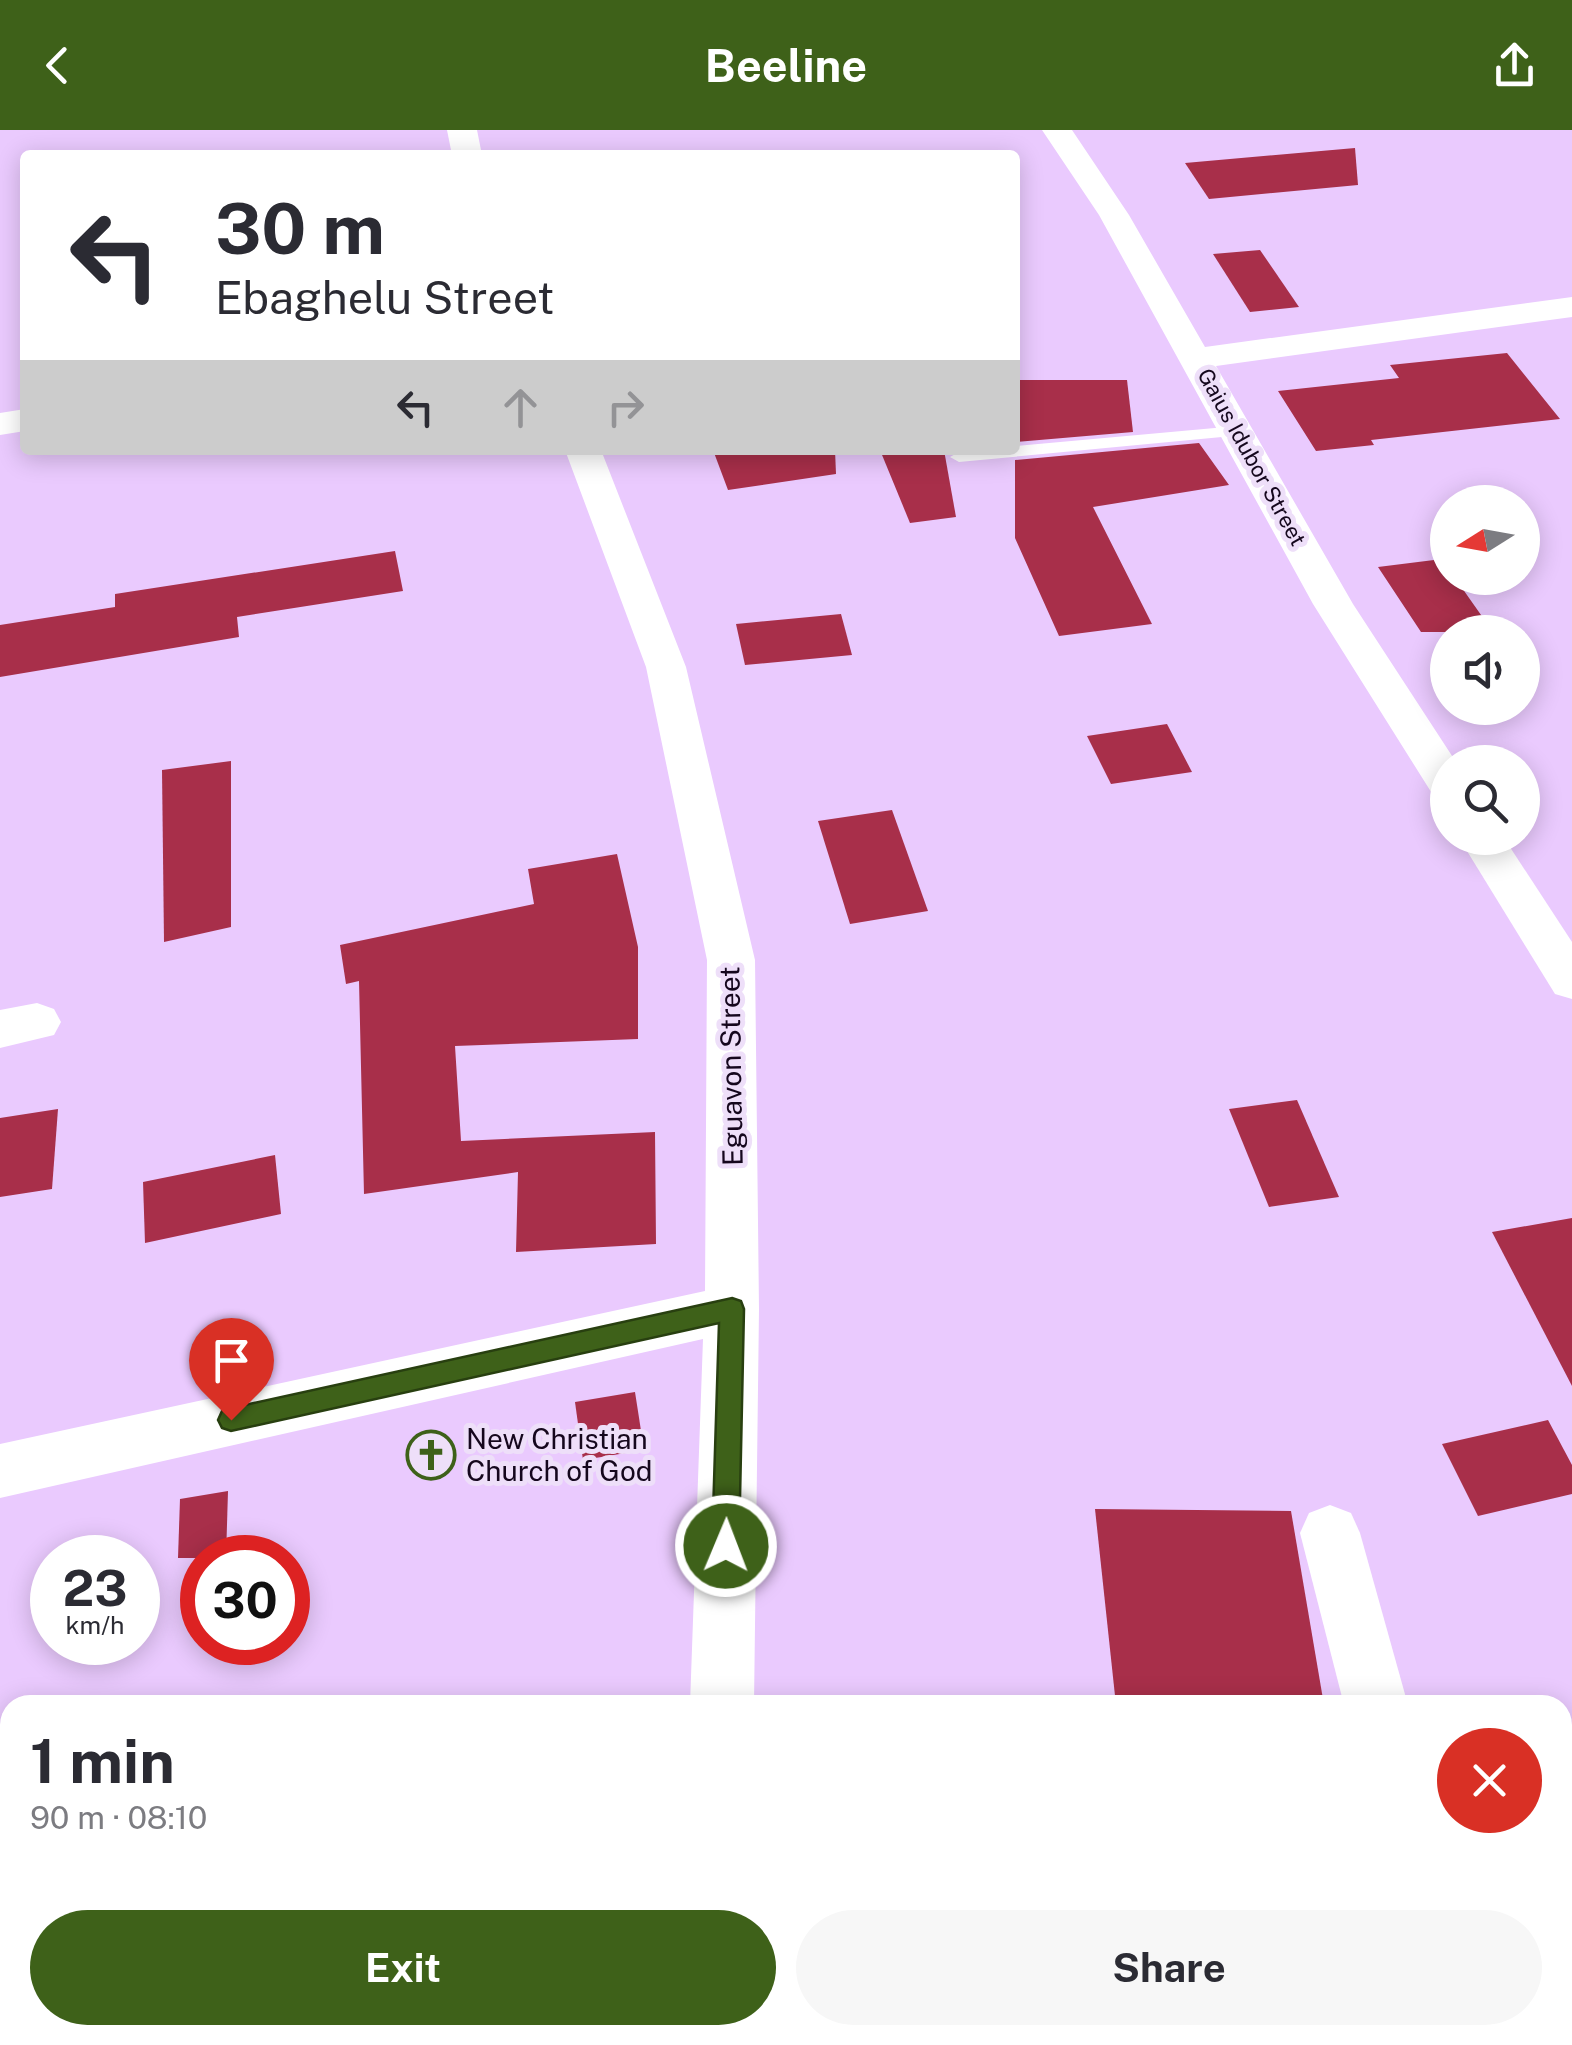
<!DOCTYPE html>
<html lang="en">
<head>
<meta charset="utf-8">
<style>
  body { margin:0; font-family:"Public Sans",sans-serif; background:#f7f7f7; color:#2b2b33; height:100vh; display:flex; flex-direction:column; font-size:38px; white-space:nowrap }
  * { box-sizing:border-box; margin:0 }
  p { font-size:32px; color:#7c7c81 }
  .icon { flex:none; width:55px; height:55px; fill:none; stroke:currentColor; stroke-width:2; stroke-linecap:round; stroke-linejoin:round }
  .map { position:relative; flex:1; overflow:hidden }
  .drawer { position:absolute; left:0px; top:1565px; width:1572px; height:350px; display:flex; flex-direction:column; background:#fff; border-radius:30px 30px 0 0; box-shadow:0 5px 25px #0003 }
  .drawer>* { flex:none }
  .banner { position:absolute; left:20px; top:20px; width:1000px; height:305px; border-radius:10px; box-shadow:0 5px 25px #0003; background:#fff; color:#2b2b33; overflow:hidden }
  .needle { width:65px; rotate:259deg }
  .tools { position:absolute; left:1430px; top:355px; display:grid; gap:20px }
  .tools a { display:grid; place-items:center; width:110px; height:110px; border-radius:50%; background:#fff; box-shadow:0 5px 25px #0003; font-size:50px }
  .speed { position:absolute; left:30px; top:1405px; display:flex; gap:20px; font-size:50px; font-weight:700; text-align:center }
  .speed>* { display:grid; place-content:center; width:130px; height:130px; border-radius:50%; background:#fff; box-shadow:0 5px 25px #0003; line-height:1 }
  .speed small { font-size:25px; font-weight:400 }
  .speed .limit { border:15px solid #d22; background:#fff; color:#111 }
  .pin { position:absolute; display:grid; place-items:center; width:85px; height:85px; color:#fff; margin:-102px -42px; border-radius:50% 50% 50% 0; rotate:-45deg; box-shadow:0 0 10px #0007 }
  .pin .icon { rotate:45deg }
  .me { position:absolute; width:110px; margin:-55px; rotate:1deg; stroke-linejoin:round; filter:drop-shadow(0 0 8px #0008) }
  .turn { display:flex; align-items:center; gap:35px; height:210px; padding:0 30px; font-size:45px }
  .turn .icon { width:130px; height:130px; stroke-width:2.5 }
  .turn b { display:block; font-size:70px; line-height:85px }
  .lanes { display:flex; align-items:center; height:95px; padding:0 30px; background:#0003; justify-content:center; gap:50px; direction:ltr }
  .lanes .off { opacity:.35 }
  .round { display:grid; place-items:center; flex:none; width:105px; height:105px; border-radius:52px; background:#f7f7f7 }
  .summary { display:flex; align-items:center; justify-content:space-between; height:170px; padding:0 30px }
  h1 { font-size:60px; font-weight:700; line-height:75px }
  .primary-button { display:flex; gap:20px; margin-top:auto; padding:20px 30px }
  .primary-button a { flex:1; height:115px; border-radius:60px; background:#3e6119; color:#fff; font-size:40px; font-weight:700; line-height:115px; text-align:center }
  .primary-button a+a { background:#f7f7f7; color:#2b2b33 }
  header { display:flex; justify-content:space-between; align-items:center; height:130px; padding:0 30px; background:#3e6119; color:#fff; font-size:45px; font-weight:700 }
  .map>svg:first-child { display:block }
  .building { fill:#a82f4a }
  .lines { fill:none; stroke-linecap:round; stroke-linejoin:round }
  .service { fill:#fff; fill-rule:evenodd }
  .minor { fill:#fff; fill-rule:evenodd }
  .route { fill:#3e6119; stroke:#283f10; stroke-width:2.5 }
  .labels { text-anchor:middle; stroke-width:10; stroke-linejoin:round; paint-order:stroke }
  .far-street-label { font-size:22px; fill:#15071d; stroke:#eedff9 }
  .street-label { font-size:28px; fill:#15071d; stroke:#eedff9 }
  .poi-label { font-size:28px; fill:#15071d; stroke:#eedff9; text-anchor:start }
</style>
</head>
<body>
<header><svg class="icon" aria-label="back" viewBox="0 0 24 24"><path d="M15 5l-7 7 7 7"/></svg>Beeline<svg class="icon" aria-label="share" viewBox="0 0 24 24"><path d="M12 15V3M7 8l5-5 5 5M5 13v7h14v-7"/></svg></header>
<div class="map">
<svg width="1572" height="1915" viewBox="0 0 1572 1915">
  <rect width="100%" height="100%" fill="#eacafe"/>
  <g class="building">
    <polygon points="1355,18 1358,55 1209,69 1185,33"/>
    <polygon points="1260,120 1299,177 1250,182 1213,124"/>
    <polygon points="1507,223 1560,289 1371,310 1374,315 1316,321 1278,261 1399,248 1390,235"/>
    <polygon points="1015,250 1127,250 1133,302 1015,312"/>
    <polygon points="1199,313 1229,355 1093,377 1152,494 1059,506 1015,408 1015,330"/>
    <polygon points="713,320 835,320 836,344 728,360"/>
    <polygon points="880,320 944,320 956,387 910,393"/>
    <polygon points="395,421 403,461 237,487 239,507 0,547 0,495 115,477 115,464"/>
    <polygon points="1442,429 1448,436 1448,448 1455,448 1493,502 1421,502 1378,437"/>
    <polygon points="841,484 852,525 745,535 736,494"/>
    <polygon points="1167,594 1192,642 1111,654 1087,606"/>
    <polygon points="231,631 231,797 164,812 162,640"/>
    <polygon points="892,680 928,781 850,794 818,691"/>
    <polygon points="617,724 638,817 638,909 455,916 461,1011 655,1002 656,1114 516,1122 518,1042 364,1064 359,851 346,854 340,815 534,774 528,739"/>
    <polygon points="1297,970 1339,1067 1269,1077 1229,979"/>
    <polygon points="58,979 52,1059 0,1067 0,988"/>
    <polygon points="275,1025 281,1084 145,1113 143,1052"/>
    <polygon points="1572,1088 1572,1256 1492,1102"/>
    <polygon points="635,1262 644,1320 583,1330 575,1272"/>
    <polygon points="1548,1290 1572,1335 1572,1364 1478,1386 1442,1314"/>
    <polygon points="228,1361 226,1428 178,1428 180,1369"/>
    <polygon points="1095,1379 1291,1381 1324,1575 1116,1575"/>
  </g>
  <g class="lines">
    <polygon class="service" points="1237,296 1243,297 1243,305 959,332 950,327 959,322 1015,320 1015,316"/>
    <g class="minor">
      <polygon points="447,0 477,0 482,25 452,25"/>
      <polygon points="1042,0 1072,0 1129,85 1205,217 1572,167 1572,187 1216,236 1353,474 1456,632 1448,632 1448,669 1433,665 1313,474 1099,85"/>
      <polygon points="25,279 25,301 0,305 0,283"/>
      <polygon points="565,320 601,320 686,537 755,830 759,1179 754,1575 690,1575 703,1209 0,1368 0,1314 705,1161 707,830 646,537"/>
      <polygon points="1459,708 1504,708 1572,812 1572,869 1555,864"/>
      <polygon points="37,873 54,879 61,892 54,905 0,918 0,880"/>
      <polygon points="1330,1375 1351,1383 1360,1403 1408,1575 1344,1575 1300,1403 1309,1383"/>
      <polygon points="623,1905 761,1905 762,1915 619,1915"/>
      <polygon points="1429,1905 1499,1905 1501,1915 1431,1915"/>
    </g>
  </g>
  <polygon class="route" points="732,1168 741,1171 744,1179 739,1416 735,1426 726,1430 716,1426 712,1416 719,1193 231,1301 222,1298 218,1290 222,1281 231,1278"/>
  <defs>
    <g id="church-ring" transform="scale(2.5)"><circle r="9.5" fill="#eedff9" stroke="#3e6119" stroke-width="1.5"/><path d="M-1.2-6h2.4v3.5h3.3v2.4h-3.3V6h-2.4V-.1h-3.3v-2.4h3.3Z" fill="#3e6119"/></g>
  </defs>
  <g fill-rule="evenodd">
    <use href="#church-ring" x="431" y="1325"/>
  </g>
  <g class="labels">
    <g class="far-street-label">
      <text transform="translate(1252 327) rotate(61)" y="8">Gaius Idubor Street</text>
    </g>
    <g class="street-label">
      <text transform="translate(731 936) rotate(-91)" y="10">Eguavon Street</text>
    </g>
    <g class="poi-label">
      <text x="466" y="1319">New Christian<tspan x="466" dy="32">Church of God</tspan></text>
    </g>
  </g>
</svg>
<div class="tools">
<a><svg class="needle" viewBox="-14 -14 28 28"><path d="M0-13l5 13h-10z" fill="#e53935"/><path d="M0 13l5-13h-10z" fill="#7c7c81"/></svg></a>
<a><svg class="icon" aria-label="sound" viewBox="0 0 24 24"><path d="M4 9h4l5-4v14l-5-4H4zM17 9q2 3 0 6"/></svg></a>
<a><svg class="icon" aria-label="search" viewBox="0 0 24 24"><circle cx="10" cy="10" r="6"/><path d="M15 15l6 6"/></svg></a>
</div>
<div class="speed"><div>23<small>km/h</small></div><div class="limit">30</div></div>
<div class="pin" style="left:231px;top:1290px;background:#d93025"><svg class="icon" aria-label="arrive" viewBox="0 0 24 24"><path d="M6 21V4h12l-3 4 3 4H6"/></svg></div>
<svg class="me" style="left:726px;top:1416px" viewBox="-20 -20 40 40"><circle r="17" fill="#3e6119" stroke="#fff" stroke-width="3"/><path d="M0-11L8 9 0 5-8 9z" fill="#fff"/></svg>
<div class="banner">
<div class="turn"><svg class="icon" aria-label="left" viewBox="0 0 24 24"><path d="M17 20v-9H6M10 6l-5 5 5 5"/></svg><div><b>30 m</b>Ebaghelu Street</div></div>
<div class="lanes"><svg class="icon" aria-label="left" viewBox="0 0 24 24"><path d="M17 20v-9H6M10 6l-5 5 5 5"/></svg><svg class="icon off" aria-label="ahead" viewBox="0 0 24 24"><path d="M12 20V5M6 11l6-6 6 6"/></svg><svg class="icon off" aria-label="right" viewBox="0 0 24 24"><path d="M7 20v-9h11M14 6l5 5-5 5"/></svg></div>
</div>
<section class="drawer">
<div class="summary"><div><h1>1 min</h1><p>90 m · 08:10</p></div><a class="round" style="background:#d93025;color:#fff"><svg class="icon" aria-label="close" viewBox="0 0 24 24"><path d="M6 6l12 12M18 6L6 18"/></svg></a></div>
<div class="primary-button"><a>Exit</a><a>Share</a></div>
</section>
</div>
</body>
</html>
